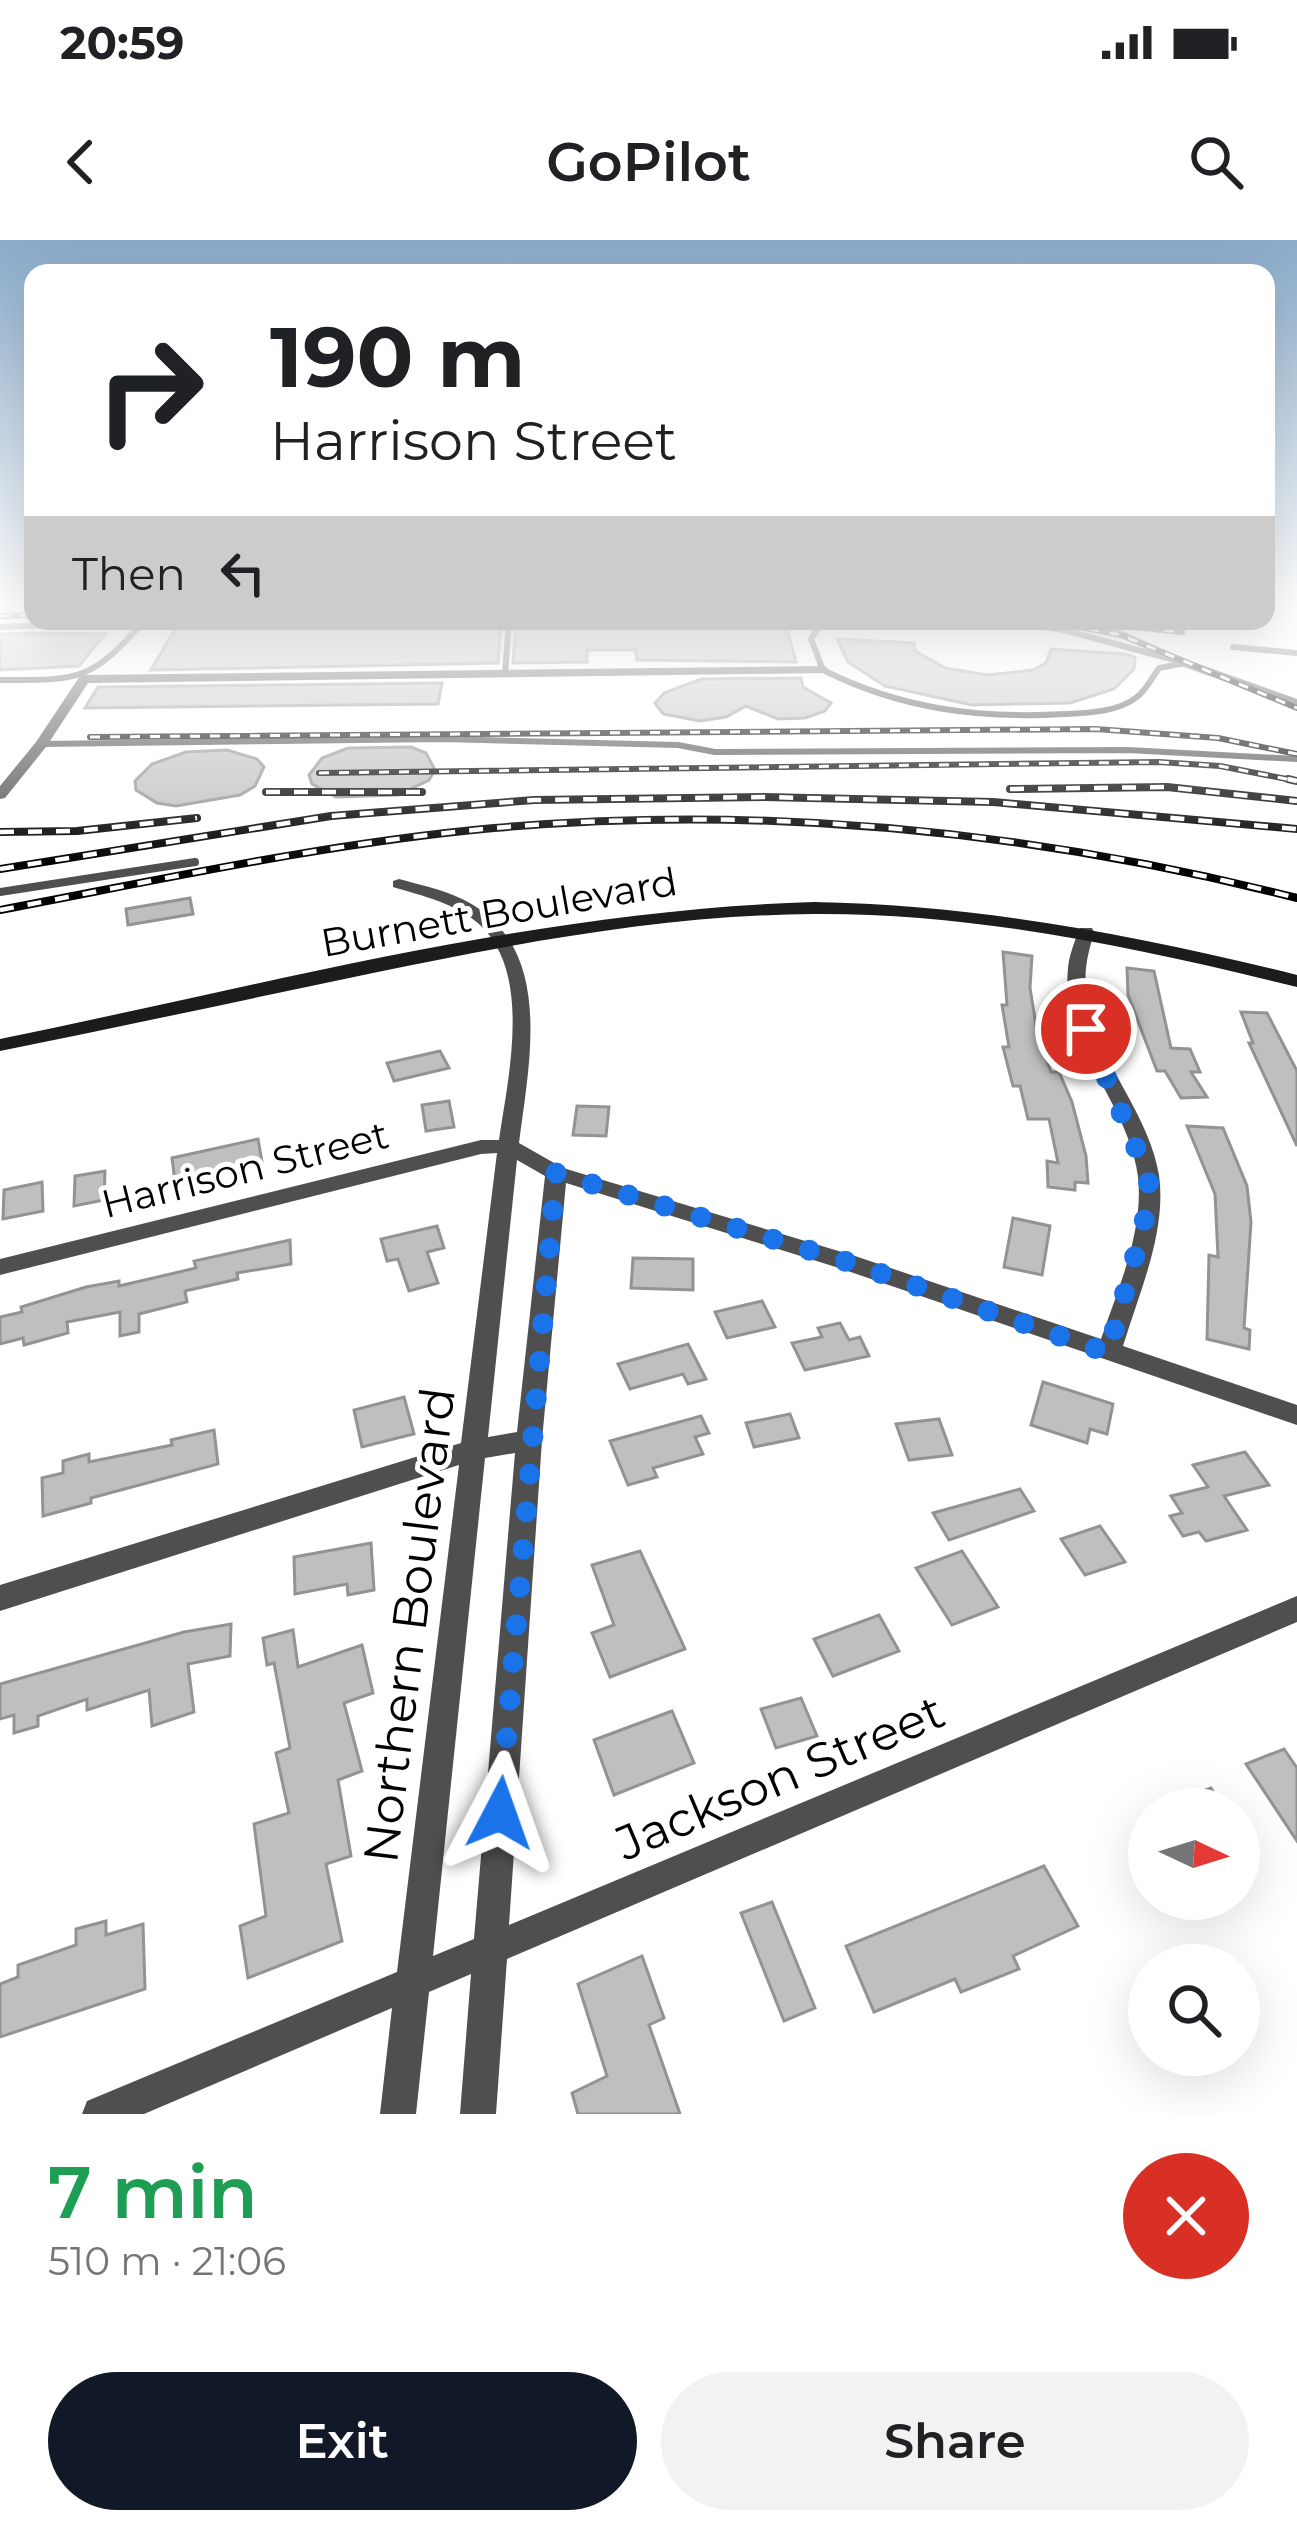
<!DOCTYPE html>
<html lang="en">
<head>
<meta charset="utf-8">
<style>
  body { margin:0; font-family:Montserrat,sans-serif; background:#f2f2f2; color:#202124; height:100vh; display:flex; flex-direction:column; font-size:45px; white-space:nowrap }
  * { box-sizing:border-box; margin:0 }
  p { font-size:39px; color:#757577 }
  .icon { flex:none; width:66px; height:66px; fill:none; stroke:currentColor; stroke-width:2; stroke-linecap:round; stroke-linejoin:round }
  .map { position:relative; height:1874px; overflow:hidden }
  .details { display:flex; flex-direction:column; background:#fff; flex:1 }
  .details>* { flex:none }
  .top-card { position:absolute; left:24px; top:24px; width:1251px; height:366px; border-radius:24px; box-shadow:0 12px 48px #0002; background:#fff; color:#202124; overflow:hidden }
  .needle { width:78px; rotate:94deg }
  .tools { position:absolute; left:1128px; top:1548px; display:grid; gap:24px }
  .tools a { display:grid; place-items:center; width:132px; height:132px; border-radius:50%; background:#fff; box-shadow:0 12px 48px #0002; font-size:60px }
  .pin { position:absolute; display:grid; place-items:center; width:102px; height:102px; color:#fff; margin:-51px; border:6px solid #fff; border-radius:50%; box-shadow:0 3px 12px #0007 }
  .me { position:absolute; width:132px; margin:-66px; rotate:4deg; stroke-linejoin:round; filter:drop-shadow(0 0 9px #0008) }
  .turn { display:flex; align-items:center; gap:42px; height:252px; padding:0 48px; font-size:54px }
  .turn .icon { width:156px; height:156px; stroke-width:2.5 }
  .turn b { display:block; font-size:84px; line-height:102px }
  .then { display:flex; align-items:center; height:114px; padding:0 48px; background:#0003; gap:24px; font-size:45px }
  .round { display:grid; place-items:center; flex:none; width:126px; height:126px; border-radius:63px; background:#f2f2f2 }
  .overview { display:flex; align-items:center; justify-content:space-between; height:204px; padding:0 48px }
  h1 { font-size:72px; font-weight:600; line-height:90px; color:#1e9e55 }
  .primary-button { display:flex; gap:24px; margin-top:auto; padding:24px 48px }
  .primary-button a { flex:1; height:138px; border-radius:72px; background:#111827; color:#fff; font-size:48px; font-weight:600; line-height:138px; text-align:center }
  .primary-button a+a { background:#f2f2f2; color:#202124 }
  .status { display:flex; justify-content:space-between; align-items:center; height:84px; padding:0 60px; background:#fff; direction:ltr }
  .status svg { height:33px; fill:currentColor }
  header { display:flex; justify-content:space-between; align-items:center; height:156px; padding:0 48px; background:#fff; font-size:54px; font-weight:600 }
  .map>svg:first-child { display:block }
  .building { fill:#bfbfbf; stroke:#939393; stroke-width:3 }
  .lines { fill:none; stroke-linecap:round; stroke-linejoin:round }
  .service-far1 { stroke:#4f4f4f; stroke-width:6 }
  .service { stroke:#4f4f4f; stroke-width:8 }
  .minor { fill:#4f4f4f; fill-rule:evenodd }
  .secondary { fill:#1c1c1c; fill-rule:evenodd }
  .rail-far1-casing { stroke:#000; stroke-width:6 }
  .rail-casing { stroke:#000; stroke-width:8 }
  .rail-far1 { stroke:#fff; stroke-width:3; stroke-dasharray:10; stroke-linecap:butt }
  .rail { stroke:#fff; stroke-width:4.5; stroke-dasharray:14; stroke-linecap:butt }
  .route { stroke:#1a73e8; stroke-width:21; stroke-dasharray:0 37.8 }
  .labels { text-anchor:middle; stroke-width:10; stroke-linejoin:round; paint-order:stroke }
  .street-label { font-size:39px; fill:#000; stroke:#fff }
  .near-street-label { font-size:48px; fill:#000; stroke:#fff }
</style>
</head>
<body>
<div class="status"><b>20:59</b><svg viewBox="0 0 49 12"><path d="M0 12V9h3v3zM5 12V6h3v6zM10 12V3h3v9zM15 12V0h3v12zM26 1h20v11H26zM47 4h2v5h-2z"/></svg></div>
<header><svg class="icon" aria-label="back" viewBox="0 0 24 24"><path d="M15 5l-7 7 7 7"/></svg>GoPilot<svg class="icon" aria-label="search" viewBox="0 0 24 24"><circle cx="10" cy="10" r="6"/><path d="M15 15l6 6"/></svg></header>
<div class="map">
<svg width="1297" height="1874" viewBox="0 0 1297 1874">
  <rect width="100%" height="100%" fill="#fff"/>
  <g class="building">
    <polygon points="785,381 796,422 637,420 636,410 587,410 587,422 513,423 516,383"/>
    <polygon points="501,383 498,423 151,430 177,386"/>
    <polygon points="0,394 33,393 105,394 79,426 0,430"/>
    <polygon points="837,399 914,403 915,411 945,428 988,435 1033,430 1046,423 1051,409 1124,414 1135,417 1134,429 1114,449 1070,463 972,465 885,446 848,422"/>
    <polygon points="801,438 803,447 831,463 825,471 805,478 778,479 746,466 726,477 700,481 663,474 655,463 664,453 701,439"/>
    <polygon points="442,443 438,464 85,468 98,447"/>
    <polygon points="411,507 426,513 435,530 429,540 398,555 336,557 312,544 309,535 322,518 348,508"/>
    <polygon points="227,510 257,519 264,527 255,546 240,555 176,566 157,563 136,550 135,541 152,524 186,512"/>
    <polygon points="190,658 193,674 128,685 126,669"/>
    <polygon points="1003,712 1032,716 1030,748 1038,797 1051,832 1059,832 1072,862 1086,916 1088,943 1075,942 1075,950 1048,947 1047,921 1058,923 1049,879 1028,879 1020,846 1013,846 1003,807 1009,807 1002,765 1007,765"/>
    <polygon points="1127,728 1154,731 1171,808 1190,809 1200,832 1191,832 1207,857 1181,858 1165,831 1157,831 1128,755"/>
    <polygon points="1241,772 1267,773 1297,831 1297,906 1249,803 1253,803"/>
    <polygon points="440,811 449,828 394,841 387,823"/>
    <polygon points="449,861 454,887 426,891 422,865"/>
    <polygon points="577,866 609,867 606,896 573,895"/>
    <polygon points="1187,886 1223,888 1247,946 1251,982 1244,1088 1250,1090 1249,1109 1207,1099 1209,1015 1218,1017 1215,954"/>
    <polygon points="258,899 262,922 175,942 172,918"/>
    <polygon points="105,931 104,960 74,966 75,936"/>
    <polygon points="42,942 43,971 3,979 4,950"/>
    <polygon points="1013,978 1050,986 1042,1035 1004,1027"/>
    <polygon points="437,986 444,1008 427,1012 438,1043 409,1051 398,1019 387,1021 381,999"/>
    <polygon points="290,1000 291,1024 237,1033 238,1039 185,1051 187,1062 139,1074 139,1092 120,1096 120,1072 67,1082 68,1093 24,1105 23,1098 0,1104 0,1077 22,1072 21,1067 86,1047 119,1041 119,1046 196,1028 194,1021"/>
    <polygon points="633,1018 693,1019 693,1050 631,1048"/>
    <polygon points="762,1061 775,1087 727,1098 715,1072"/>
    <polygon points="840,1083 849,1100 860,1097 869,1116 805,1130 792,1103 822,1097 818,1088"/>
    <polygon points="688,1104 706,1139 688,1144 683,1134 630,1149 618,1124"/>
    <polygon points="1043,1142 1113,1164 1107,1194 1090,1189 1087,1203 1031,1185"/>
    <polygon points="404,1157 414,1194 362,1207 354,1170"/>
    <polygon points="790,1174 799,1198 754,1207 746,1183"/>
    <polygon points="701,1176 709,1193 695,1197 703,1214 653,1228 657,1237 628,1245 610,1201"/>
    <polygon points="939,1179 952,1215 909,1220 896,1184"/>
    <polygon points="214,1190 218,1224 91,1258 91,1263 43,1276 42,1238 63,1233 63,1221 89,1214 89,1222 172,1205 171,1200"/>
    <polygon points="1245,1212 1269,1245 1224,1256 1247,1290 1206,1301 1199,1292 1183,1296 1170,1276 1182,1273 1171,1256 1208,1247 1193,1225"/>
    <polygon points="1020,1249 1034,1271 949,1300 933,1273"/>
    <polygon points="1100,1286 1125,1322 1085,1335 1061,1299"/>
    <polygon points="371,1303 374,1350 348,1355 347,1344 295,1354 294,1317"/>
    <polygon points="640,1311 685,1409 610,1437 592,1393 614,1385 592,1325"/>
    <polygon points="962,1311 998,1367 952,1385 916,1328"/>
    <polygon points="879,1375 899,1411 833,1436 814,1399"/>
    <polygon points="231,1384 230,1416 188,1424 194,1472 152,1486 149,1450 87,1470 87,1459 38,1476 38,1486 14,1493 14,1475 0,1479 0,1444 184,1392"/>
    <polygon points="293,1390 298,1427 362,1405 373,1453 344,1463 362,1531 338,1540 351,1616 326,1624 342,1701 248,1738 240,1686 266,1676 254,1584 289,1573 276,1513 290,1508 274,1423 267,1425 263,1398"/>
    <polygon points="801,1458 817,1496 776,1508 761,1469"/>
    <polygon points="672,1471 694,1523 614,1555 594,1500"/>
    <polygon points="1284,1509 1297,1528 1297,1601 1246,1524"/>
    <polygon points="1211,1548 1224,1569 1157,1569 1157,1566"/>
    <polygon points="1044,1626 1078,1686 1013,1716 1019,1729 961,1752 955,1739 874,1772 846,1706"/>
    <polygon points="772,1662 815,1768 784,1781 741,1673"/>
    <polygon points="106,1681 106,1695 143,1684 145,1749 0,1797 0,1744 18,1737 18,1725 76,1705 76,1689"/>
    <polygon points="642,1716 664,1778 649,1785 680,1874 578,1874 572,1853 607,1836 578,1744"/>
  </g>
  <g class="lines">
    <g class="service-far1">
      <path d="M823,381l-12,18 12,31c78,39 156,49 242,44 23,-1 53,-2 72,-17 9,-7 15,-19 22,-29l26,-5"/>
      <polyline points="1005,381 1064,390 1182,422"/>
      <polyline points="1093,381 1155,409"/>
      <polyline points="0,387 155,381"/>
      <polyline points="1233,407 1297,413"/>
      <polyline points="505,434 509,381"/>
      <path d="M0,440c79,0 90,2 144,-59"/>
      <polyline points="41,504 443,499 678,505 715,512 1128,510 1297,519"/>
    </g>
    <polyline class="service" points="0,652 195,622"/>
    <g class="minor">
      <polygon points="1185,419 1297,459 1297,467 1181,426 1181,420"/>
      <polygon points="823,426 827,427 827,433 88,443 46,507 5,558 0,559 0,546 36,502 80,436 84,435"/>
      <path d="M399,639c18,5 37,9 54,16 104,42 77,161 66,248l44,25 292,88 246,83c17,-50 43,-108 37,-162 -9,-74 -78,-131 -70,-209 1,-12 6,-24 10,-36l2,-4h12l2,4c-3,12 -7,24 -8,36 -7,77 61,134 73,207 8,57 -20,118 -36,171l174,59v20l-458,-157 -273,-85 -24,257 -33,485 788,-329v26l-790,337 -11,155h-36l11,-140 -42,18 -13,122h-36l12,-106 -248,106h-62l5,-13 310,-129 62,-507 -459,146v-26l461,-142 36,-290 -16,1 -481,121v-16l481,-119h18c9,-63 34,-167 -20,-216 -24,-21 -56,-28 -86,-37v-6zM517,920l28,16 -28,256 -29,5zM515,1213l-41,486 -41,17 52,-498z"/>
    </g>
    <path class="secondary" d="M814,662c165,3 323,33 483,73v12c-159,-39 -319,-74 -483,-73 -149,1 -296,29 -441,59 -124,26 -249,53 -373,78v-12c269,-55 539,-129 814,-137z"/>
    <g class="rail-far1-casing">
      <g id="rail-far1">
        <polyline points="0,376 33,375"/>
        <polyline points="1050,381 1121,395 1297,468"/>
        <polyline points="1124,386 1182,392"/>
        <polyline points="90,497 1096,489 1218,498 1297,514"/>
        <polyline points="319,533 1159,522 1220,526 1297,541"/>
      </g>
    </g>
    <g class="rail-casing">
      <g id="rail">
        <polyline points="1288,539 1297,541"/>
        <polyline points="1010,549 1167,547 1297,561"/>
        <polyline points="266,552 422,552"/>
        <polyline points="0,592 77,591 197,578"/>
        <polyline points="0,629 331,576 534,560 764,557 993,562 1297,589"/>
        <path d="M0,670c164,-31 328,-67 494,-82 272,-24 539,3 803,70"/>
      </g>
    </g>
    <use href="#rail-far1" class="rail-far1"/>
    <use href="#rail" class="rail"/>
  </g>
  <linearGradient id="sky" x2="0" y2="1"><stop stop-color="#8aabca"/><stop offset="0.58" stop-color="#fff"/><stop offset="1" stop-color="#fff" stop-opacity="0"/></linearGradient>
  <rect width="1297" height="626" fill="url(#sky)"/>
  <g class="lines">
    <polyline class="route" points="500,1573 556,933 848,1022 1108,1113 1144,983 1149,939 1086,789"/>
  </g>
  <g class="labels">
    <g class="street-label">
      <text transform="translate(499 672) rotate(-10)" y="14">Burnett Boulevard</text>
      <text transform="translate(245 929) rotate(-14)" y="14">Harrison Street</text>
    </g>
    <g class="near-street-label">
      <text transform="translate(409 1385) rotate(-83)" y="17">Northern Boulevard</text>
      <text transform="translate(780 1537) rotate(-23)" y="17">Jackson Street</text>
    </g>
  </g>
</svg>
<div class="tools">
<a><svg class="needle" viewBox="-14 -14 28 28"><path d="M0-13l5 13h-10z" fill="#e53935"/><path d="M0 13l5-13h-10z" fill="#757577"/></svg></a>
<a><svg class="icon" aria-label="search" viewBox="0 0 24 24"><circle cx="10" cy="10" r="6"/><path d="M15 15l6 6"/></svg></a>
</div>
<div class="pin" style="left:1086px;top:789px;background:#d93025"><svg class="icon" aria-label="arrive" viewBox="0 0 24 24"><path d="M6 21V4h12l-3 4 3 4H6"/></svg></div>
<svg class="me" style="left:500px;top:1573px" viewBox="-20 -20 40 40"><path d="M0-17L14 15 0 8-14 15z" fill="#1a73e8" stroke="#fff" stroke-width="4"/></svg>
<div class="top-card">
<div class="turn"><svg class="icon" aria-label="right" viewBox="0 0 24 24"><path d="M7 20v-9h11M14 6l5 5-5 5"/></svg><div><b>190 m</b>Harrison Street</div></div>
<div class="then">Then<svg class="icon" aria-label="left" viewBox="0 0 24 24"><path d="M17 20v-9H6M10 6l-5 5 5 5"/></svg></div>
</div>
</div>
<section class="details">
<div class="overview"><div><h1>7 min</h1><p>510 m · 21:06</p></div><a class="round" style="background:#d93025;color:#fff"><svg class="icon" aria-label="close" viewBox="0 0 24 24"><path d="M6 6l12 12M18 6L6 18"/></svg></a></div>
<div class="primary-button"><a>Exit</a><a>Share</a></div>
</section>
</body>
</html>
